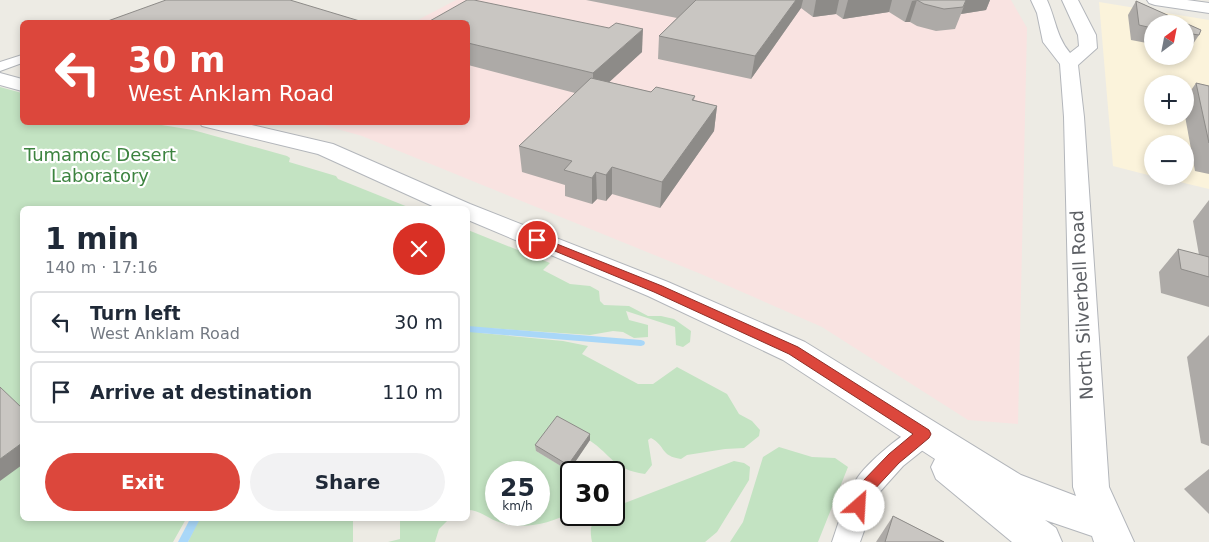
<!DOCTYPE html>
<html lang="en">
<head>
<meta charset="utf-8">
<style>
  body { margin:0; font-family:"DejaVu Sans",sans-serif; background:#f2f2f3; color:#1f2937; height:100vh; display:flex; flex-direction:column; font-size:19px; white-space:nowrap }
  * { box-sizing:border-box; margin:0 }
  p { font-size:16px; color:#747a83 }
  .icon { flex:none; width:28px; height:28px; fill:none; stroke:currentColor; stroke-width:2; stroke-linecap:round; stroke-linejoin:round }
  .map { position:relative; flex:1; overflow:hidden }
  .side { position:absolute; left:20px; top:206px; width:450px; height:315px; display:flex; flex-direction:column; background:#fff; border-radius:8px; box-shadow:0 2px 8px #0003 }
  .side>* { flex:none }
  .top-card { position:absolute; left:20px; top:20px; width:450px; height:105px; border-radius:8px; box-shadow:0 2px 8px #0003; background:#dc473c; color:#fff; overflow:hidden }
  .needle { width:32px; rotate:32deg }
  .fabs { position:absolute; left:1144px; top:15px; display:grid; gap:10px }
  .fabs a { display:grid; place-items:center; width:50px; height:50px; border-radius:50%; background:#fff; box-shadow:0 2px 8px #0003; font-size:25px }
  .speed { position:absolute; left:485px; top:461px; display:flex; gap:10px; font-size:25px; font-weight:700; text-align:center }
  .speed>* { display:grid; place-content:center; width:65px; height:65px; border-radius:50%; background:#fff; box-shadow:0 2px 8px #0003; line-height:1 }
  .speed small { font-size:12px; font-weight:400 }
  .speed .limit { border:2px solid #111; border-radius:8px; background:#fff; color:#111 }
  .pin { position:absolute; display:grid; place-items:center; width:42px; height:42px; color:#fff; margin:-21px; border:2px solid #fff; border-radius:50%; box-shadow:0 1px 5px #0007 }
  .me { position:absolute; width:55px; margin:-28px; rotate:26deg; stroke-linejoin:round; filter:drop-shadow(0 0 4px #0008) }
  .turn { display:flex; align-items:center; gap:18px; height:105px; padding:0 25px; font-size:22px }
  .turn .icon { width:65px; height:65px; stroke-width:2.5 }
  .turn b { display:block; font-size:35px; line-height:42px }
  .round { display:grid; place-items:center; flex:none; width:52px; height:52px; border-radius:26px; background:#f2f2f3 }
  .headline { display:flex; align-items:center; justify-content:space-between; height:85px; padding:0 25px }
  h1 { font-size:30px; font-weight:600; line-height:38px }
  .action { display:flex; gap:10px; margin-top:auto; padding:10px 25px }
  .action a { flex:1; height:58px; border-radius:30px; background:#dc473c; color:#fff; font-size:20px; font-weight:600; line-height:58px; text-align:center }
  .action a+a { background:#f2f2f3; color:#1f2937 }
  ul { padding:0; list-style:none }
  li { display:flex; align-items:center; gap:15px; height:62px; margin:0 10px 8px; padding:0 15px; border:2px solid #e0e1e3; border-radius:8px }
  li div { flex:1 }
  li b { display:block; font-size:19px }
  li em { font-style:normal }
  .map>svg:first-child { display:block }
  .commercial { fill:#fbf3db; fill-rule:evenodd }
  .medical { fill:#f9e3e1 }
  .green { fill:#c3e3c2; fill-rule:evenodd }
  .lines { fill:none; stroke-linecap:round; stroke-linejoin:round }
  .stream { fill:#a9d7f8; fill-rule:evenodd }
  .street-casing { stroke:#b1b4b8; stroke-width:2 }
  .secondary-casing { stroke:#b3b6bb; stroke-width:2 }
  .street { fill:#fff; fill-rule:evenodd }
  .secondary { fill:#fff; fill-rule:evenodd }
  .wall { fill:#adaaa7 }
  .shaded-wall { fill:#8d8b88 }
  .building { fill:#c9c6c2; stroke:#8d8b88 }
  .route { fill:#dc473c; stroke:#8f2e27 }
  .labels { text-anchor:middle; stroke-width:4.5; stroke-linejoin:round; paint-order:stroke }
  .park-label { font-size:18px; fill:#3c833f; stroke:#fff }
  .street-label { font-size:18px; fill:#5c5f64; stroke:#fff }
</style>
</head>
<body>
<div class="map">
<svg width="1209" height="542" viewBox="0 0 1209 542">
  <rect width="100%" height="100%" fill="#edebe4"/>
  <path class="commercial" d="M1099,2l110,18v169l-54,-13h30v-32h-33v32l-39,-10zM1152,24h33v32h-33zM1152,84h33v32h-33z"/>
  <polygon class="medical" points="456,0 1011,0 1027,28 1018,424 968,420 822,327 701,274 362,136 316,123 468,122 468,22 414,22"/>
  <g class="green">
    <polygon points="0,87 22,93 22,122 149,123 193,130 287,156 290,158 289,162 336,176 338,179 413,209 22,209 22,519 186,519 173,542 0,542"/>
    <path d="M468,230l82,33 -7,7 27,14 20,2 9,5 1,10 4,4 25,1 19,10h13l13,3 17,12 -1,11 -7,5 -7,-2 -1,-18 -49,-16 3,9 19,5v12l-14,1 -11,-6 -10,-1 -23,4 -104,-7 -5,5 82,8 25,5 -6,8 56,30h15l24,-17 50,27 12,20 13,7 8,9 -1,6 -15,12 -19,1 -38,6 -6,4c-21,-3 -15,-13 -30,-21l-3,2 4,25 -7,9c-33,-5 -32,-18 -56,-34 -9,-7 -21,-12 -31,-17l-22,28 32,19 4,-5 9,7h-10v41c-24,11 -49,18 -75,8 -10,-4 -17,-11 -28,-11zM496,472h43v43h-43z"/>
    <polygon points="779,447 812,457 835,458 848,467 818,542 730,542 743,522 763,457"/>
    <path d="M734,461l10,2 6,4 -1,13 -32,52 -12,10h-113c-4,-19 2,-27 22,-27v-7l3,-2z"/>
    <polygon points="199,519 353,519 353,542 188,542"/>
    <polygon points="400,519 449,519 439,529 435,542 388,542 400,539"/>
  </g>
  <g class="lines">
    <g class="stream">
      <polygon points="468,326 641,340 644,341 645,343 644,345 641,346 468,332"/>
      <polygon points="190,519 200,519 188,542 178,542"/>
    </g>
    <g class="street-casing">
      <g id="street">
        <polygon points="22,55 22,63 0,71 0,62"/>
        <path d="M924,423l9,3 4,8 -4,8 -30,24 -26,29 -17,47h-28c7,-20 13,-43 24,-62 10,-17 50,-50 68,-57z"/>
      </g>
    </g>
    <g class="secondary-casing">
      <g id="secondary">
        <path d="M1031,0h16c9,20 9,36 23,53l9,-7 -1,-11 -16,-35h16l18,35 1,13 -19,17 6,52 25,370 25,55h-40l-2,-6 -47,-16 11,8 6,14h-50l-76,-63 -5,-12 4,-8 -152,-99 -135,-64 -180,-76v-11h-29l-121,-55 -116,-28 -3,-4h40l94,22 137,60 198,78 137,60 216,133 55,21 -3,-9 -9,-370 -4,-53 -17,-22 -6,-29z"/>
        <polygon points="1147,0 1187,0 1209,3 1209,13 1155,5 1149,3"/>
        <polygon points="0,73 22,79 22,91 0,85"/>
      </g>
    </g>
    <use href="#street" class="street"/>
    <use href="#secondary" class="secondary"/>
  </g>
  <g class="wall">
    <polygon points="586,0 990,0 986,10 961,14 955,29 936,31 917,26 910,22 905,22 889,12 843,19 836,14 813,17 801,8 751,79 658,59 659,36 677,18"/>
    <polygon points="1136,1 1201,30 1199,35 1189,50 1185,50 1185,24 1152,24 1152,44 1131,40 1128,15"/>
    <polygon points="468,22 642,52 609,82 651,92 695,96 694,100 717,106 714,131 660,208 612,194 606,201 597,199 592,204 565,196 565,185 522,172 519,146 575,93 468,65"/>
    <polygon points="1196,83 1209,86 1209,174 1195,171 1185,116 1185,99"/>
    <polygon points="1209,200 1209,307 1161,293 1159,272 1178,249 1199,255 1193,221"/>
    <polygon points="1209,335 1209,446 1201,443 1187,357"/>
    <polygon points="590,440 569,471 536,451 535,445"/>
    <polygon points="1209,469 1209,514 1184,489"/>
    <polygon points="893,516 944,542 876,542"/>
  </g>
  <g class="shaded-wall">
    <polygon points="796,0 803,0 801,8 751,79 755,56"/>
    <polygon points="816,0 839,0 836,14 813,17"/>
    <polygon points="848,0 892,0 889,12 843,19"/>
    <polygon points="917,0 910,22 905,22 912,1"/>
    <polygon points="966,0 990,0 986,10 961,14"/>
    <polygon points="643,29 642,52 593,97 593,73"/>
    <polygon points="717,106 714,131 660,208 662,182"/>
    <polygon points="612,167 612,194 606,201 606,175"/>
    <polygon points="596,172 597,199 592,204 592,178"/>
    <polygon points="590,434 590,440 569,471 568,465"/>
    <polygon points="22,443 22,465 0,481 0,459"/>
  </g>
  <g class="building">
    <polygon points="166,0 290,0 363,22 105,22"/>
    <polygon points="467,0 474,0 609,28 616,23 643,29 593,73 468,43 468,22 428,22"/>
    <polygon points="696,0 796,0 755,56 659,36"/>
    <polygon points="917,0 966,0 963,7 944,9 924,4"/>
    <polygon points="1136,1 1201,30 1199,35 1185,33 1185,24 1152,24 1152,28 1139,25"/>
    <polygon points="591,78 651,92 656,87 695,96 692,100 717,106 662,182 612,167 606,175 596,172 592,178 564,170 572,161 519,146"/>
    <polygon points="1196,83 1209,86 1209,143"/>
    <polygon points="1178,249 1209,257 1209,277 1181,269"/>
    <polygon points="0,387 22,408 22,443 0,459"/>
    <polygon points="557,416 590,434 568,465 535,445"/>
    <polygon points="893,516 944,542 885,542"/>
  </g>
  <polygon class="route" points="537,236 662,286 798,347 929,430 931,434 929,438 899,463 872,492 865,511 859,513 854,511 852,506 861,483 889,454 913,434 789,354 654,292 533,242 531,240"/>
  <g class="labels">
    <g class="park-label">
      <text x="100" y="161">Tumamoc Desert<tspan x="100" dy="21">Laboratory</tspan></text>
    </g>
    <g class="street-label">
      <text transform="translate(1082 305) rotate(-93)" y="6">North Silverbell Road</text>
    </g>
  </g>
</svg>
<div class="fabs">
<a><svg class="needle" viewBox="-14 -14 28 28"><path d="M0-13l5 13h-10z" fill="#e53935"/><path d="M0 13l5-13h-10z" fill="#747a83"/></svg></a>
<a>+</a>
<a>−</a>
</div>
<div class="speed"><div>25<small>km/h</small></div><div class="limit">30</div></div>
<div class="pin" style="left:537px;top:240px;background:#d93025"><svg class="icon" aria-label="arrive" viewBox="0 0 24 24"><path d="M6 21V4h12l-3 4 3 4H6"/></svg></div>
<svg class="me" style="left:859px;top:506px" viewBox="-20 -20 40 40"><circle r="19" fill="#fff"/><path d="M0-13L10 11 0 6-10 11z" fill="#dc473c"/></svg>
<div class="top-card">
<div class="turn"><svg class="icon" aria-label="left" viewBox="0 0 24 24"><path d="M17 20v-9H6M10 6l-5 5 5 5"/></svg><div><b>30 m</b>West Anklam Road</div></div>
</div>
<section class="side">
<div class="headline"><div><h1>1 min</h1><p>140 m · 17:16</p></div><a class="round" style="background:#d93025;color:#fff"><svg class="icon" aria-label="close" viewBox="0 0 24 24"><path d="M6 6l12 12M18 6L6 18"/></svg></a></div>
<ul>
<li><svg class="icon" aria-label="left" viewBox="0 0 24 24"><path d="M17 20v-9H6M10 6l-5 5 5 5"/></svg><div><b>Turn left</b><p>West Anklam Road</p></div><em>30 m</em></li>
<li><svg class="icon" aria-label="arrive" viewBox="0 0 24 24"><path d="M6 21V4h12l-3 4 3 4H6"/></svg><div><b>Arrive at destination</b></div><em>110 m</em></li>
</ul>
<div class="action"><a>Exit</a><a>Share</a></div>
</section>
</div>
</body>
</html>
